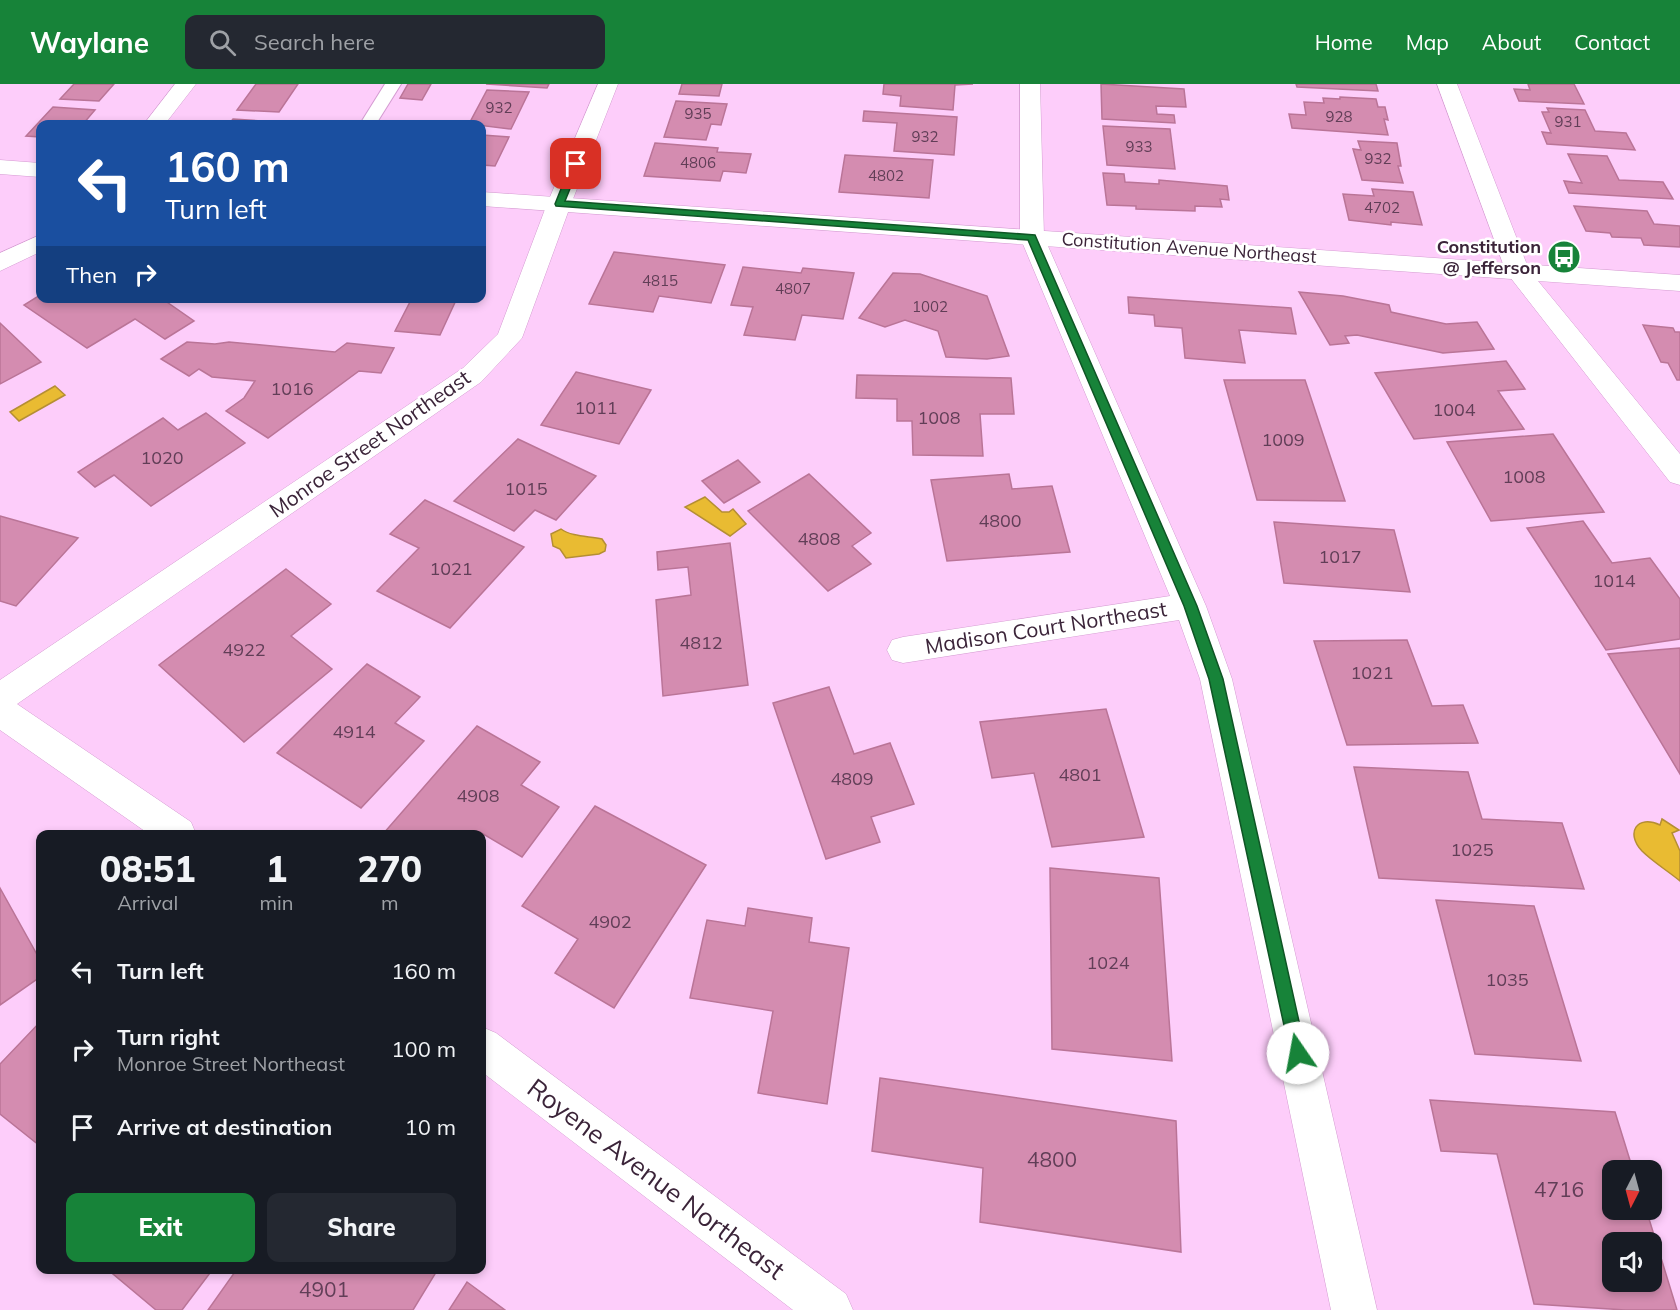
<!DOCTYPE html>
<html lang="en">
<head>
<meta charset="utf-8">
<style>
  body { margin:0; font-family:Mulish,sans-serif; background:#242831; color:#f1f3f6; height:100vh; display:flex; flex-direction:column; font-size:22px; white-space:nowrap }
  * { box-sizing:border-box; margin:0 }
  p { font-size:20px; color:#9ea1a6 }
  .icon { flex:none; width:33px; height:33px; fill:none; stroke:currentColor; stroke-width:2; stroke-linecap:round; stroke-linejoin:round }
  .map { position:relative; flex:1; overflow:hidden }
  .side { position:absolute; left:36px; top:746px; width:450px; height:444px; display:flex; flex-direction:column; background:#171b24; border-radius:12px; box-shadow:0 3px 9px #0003 }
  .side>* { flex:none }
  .banner { position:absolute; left:36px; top:36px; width:450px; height:183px; border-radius:12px; box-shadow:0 3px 9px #0003; background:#1a4fa0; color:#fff; overflow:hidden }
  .needle { width:39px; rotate:186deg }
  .tools { position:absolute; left:1602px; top:1076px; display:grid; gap:12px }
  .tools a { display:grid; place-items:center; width:60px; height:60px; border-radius:12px; background:#171b24; box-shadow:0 3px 9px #0003; font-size:30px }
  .pin { position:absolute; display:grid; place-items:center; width:51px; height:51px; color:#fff; margin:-26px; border-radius:12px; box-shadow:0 3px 9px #0006 }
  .me { position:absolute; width:66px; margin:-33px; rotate:348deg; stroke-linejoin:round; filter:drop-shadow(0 0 4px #0008) }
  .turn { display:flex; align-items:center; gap:21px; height:126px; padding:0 30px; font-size:27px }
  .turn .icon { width:78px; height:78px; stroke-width:2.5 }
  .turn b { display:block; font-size:42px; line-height:51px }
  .then { display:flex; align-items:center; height:57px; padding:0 30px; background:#0003; gap:12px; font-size:22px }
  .eta { display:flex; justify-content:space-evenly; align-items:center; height:102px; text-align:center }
  .eta b { font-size:36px; font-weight:800; line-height:42px }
  .primary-button { display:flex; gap:12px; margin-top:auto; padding:12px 30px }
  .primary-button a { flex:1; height:69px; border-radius:12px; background:#178339; color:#fff; font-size:24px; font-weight:800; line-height:69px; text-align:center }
  .primary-button a+a { background:#242831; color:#f1f3f6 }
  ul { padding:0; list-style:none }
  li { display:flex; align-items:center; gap:18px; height:78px; padding:0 30px }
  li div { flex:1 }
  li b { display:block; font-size:22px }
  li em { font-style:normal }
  header { display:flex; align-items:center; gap:36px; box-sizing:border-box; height:84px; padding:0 30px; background:#178339; color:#fff }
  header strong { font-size:28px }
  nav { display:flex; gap:33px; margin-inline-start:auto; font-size:21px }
  .search { width:420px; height:54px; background:#242831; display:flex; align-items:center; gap:15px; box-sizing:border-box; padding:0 21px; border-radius:12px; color:#9ea1a6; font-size:22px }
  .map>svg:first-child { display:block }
  .water { fill:#e9bb32; stroke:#b58e34; stroke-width:1.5 }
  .building { fill:#d48cb0; stroke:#ba7497; stroke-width:1.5; fill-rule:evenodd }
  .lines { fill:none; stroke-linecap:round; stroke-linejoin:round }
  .service-casing { stroke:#d49bd1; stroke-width:2 }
  .minor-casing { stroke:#d49bd1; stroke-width:1 }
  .tertiary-casing { stroke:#d49bd1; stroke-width:1 }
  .service { fill:#fff; fill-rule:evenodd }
  .minor { fill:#fff; fill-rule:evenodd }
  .tertiary { fill:#fff; fill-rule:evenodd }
  .route { fill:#178339; stroke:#0f5525; stroke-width:1.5 }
  .labels { text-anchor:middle; stroke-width:5; stroke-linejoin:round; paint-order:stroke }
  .far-number-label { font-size:15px; fill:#613e57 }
  .far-poi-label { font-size:18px; font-weight:bold; fill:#3b2439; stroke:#fff; text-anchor:end }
  .far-street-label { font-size:18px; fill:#3b2439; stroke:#fff }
  .number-label { font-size:18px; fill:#613e57 }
  .street-label { font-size:21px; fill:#3b2439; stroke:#fff }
  .near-number-label { font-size:21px; fill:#613e57 }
  .near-street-label { font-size:26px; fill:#3b2439; stroke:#fff }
</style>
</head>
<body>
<header>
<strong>Waylane</strong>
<div class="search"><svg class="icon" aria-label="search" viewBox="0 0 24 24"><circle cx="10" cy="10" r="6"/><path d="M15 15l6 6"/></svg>Search here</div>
<nav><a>Home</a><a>Map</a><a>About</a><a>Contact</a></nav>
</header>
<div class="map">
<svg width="1680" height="1226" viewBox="0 0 1680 1226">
  <rect width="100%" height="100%" fill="#fdcdfa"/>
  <g class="water">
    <polygon points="55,302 65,311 19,337 10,328"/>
    <polygon points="705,413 722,428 729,428 733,425 746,440 730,452 685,423"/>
    <path d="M561,445c11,8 28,7 41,10l4,6 -1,6 -6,3 -33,4 -6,-9 -7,-3 -2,-12z"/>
    <path d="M1662,735l17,11 -7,3 8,18v30c-12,-10 -27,-19 -38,-30 -17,-18 -5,-37 18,-26z"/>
  </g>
  <g class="building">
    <polygon points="74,0 114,0 99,17 60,15"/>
    <polygon points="256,0 298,0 279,28 237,26"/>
    <polygon points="408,0 431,0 422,16 400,14"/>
    <polygon points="486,0 549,0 547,4"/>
    <polygon points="682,0 722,0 719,12 679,10"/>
    <polygon points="884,0 973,0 955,1 953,26 900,22 901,12 883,10"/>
    <polygon points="1101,0 1184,5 1186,23 1156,22 1157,30 1174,31 1175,39 1102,35"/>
    <polygon points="1296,0 1376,0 1378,7 1297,3"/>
    <polygon points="1528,0 1574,0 1584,20 1519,17 1514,5 1530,6"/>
    <polygon points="487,6 529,8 511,45 469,40"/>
    <polygon points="1340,13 1376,15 1378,23 1385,23 1388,36 1384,35 1388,51 1292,44 1289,30 1306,31 1304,18 1324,19 1323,14 1340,15"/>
    <polygon points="676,17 727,20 721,41 711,40 706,56 664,53"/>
    <polygon points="53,23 95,26 83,40 40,40 40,53 26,52"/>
    <polygon points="1547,24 1585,26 1595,47 1626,49 1635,66 1547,60 1542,48 1551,49 1542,28 1549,28"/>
    <polygon points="864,27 957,33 954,71 894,67 897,39 863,37"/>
    <polygon points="233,35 277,38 276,40 229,40"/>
    <polygon points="1103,42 1170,45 1175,85 1107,81"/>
    <polygon points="482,51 509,53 495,82 482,81"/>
    <polygon points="1358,57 1397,59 1401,82 1398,82 1403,99 1362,96 1353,65 1361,66"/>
    <polygon points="655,59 718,64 717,68 751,70 746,89 723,87 720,97 644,92"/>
    <polygon points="1568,70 1607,72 1619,96 1663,98 1673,115 1569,109 1564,97 1582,99"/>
    <polygon points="845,71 933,76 929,114 839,108"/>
    <polygon points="1103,89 1124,90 1125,98 1159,100 1159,96 1227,102 1229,116 1220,115 1222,123 1195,122 1195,127 1136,125 1136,122 1107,121"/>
    <polygon points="1372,105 1413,108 1422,141 1391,138 1391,141 1349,136 1343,110 1374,112"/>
    <polygon points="1574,122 1647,127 1654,140 1680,142 1680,163 1644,161 1641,154 1612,153 1610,149 1586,147"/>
    <polygon points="614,168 725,181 711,219 659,212 653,228 589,220"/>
    <polygon points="743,183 801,189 803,184 854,189 843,235 802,231 795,256 744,251 753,223 731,221"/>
    <polygon points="893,189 920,190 987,212 1009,272 987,275 946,273 938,247 905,236 885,243 859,234"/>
    <polygon points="1299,208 1343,212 1389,221 1391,228 1446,240 1477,238 1494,265 1443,269 1357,251 1345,252 1349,259 1330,261"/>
    <polygon points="40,211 40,214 161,214 194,237 165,255 135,235 87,264 24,221"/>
    <polygon points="1128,213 1291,224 1296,250 1239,246 1245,279 1185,274 1182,244 1155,242 1154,231 1129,229"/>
    <polygon points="412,214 457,214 440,251 395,247"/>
    <polygon points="0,239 41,278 0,300"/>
    <polygon points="1643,241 1673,244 1675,248 1680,248 1680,296 1677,296 1668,279 1661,278"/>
    <polygon points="187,258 215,260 229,258 335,268 347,259 394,264 381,289 359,287 268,354 226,327 244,314 255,297 212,293 199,285 189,292 161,275"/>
    <polygon points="1506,277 1525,305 1498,307 1524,345 1414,355 1375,289"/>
    <polygon points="576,288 651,306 619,360 541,341"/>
    <polygon points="857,291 1011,294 1014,330 980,330 983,372 913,371 912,337 897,337 897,315 856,314"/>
    <polygon points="1224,296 1305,296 1345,417 1257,416"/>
    <polygon points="206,329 245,359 151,422 114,391 95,403 78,388 163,334 178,346"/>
    <polygon points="1553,350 1604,428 1491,437 1447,358"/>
    <polygon points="518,355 596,392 556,436 535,426 514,447 454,417"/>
    <polygon points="738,376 760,398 724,419 702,397"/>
    <polygon points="809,390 871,449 852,462 871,480 828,507 748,427"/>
    <polygon points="1009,390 1012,405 1052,402 1070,468 947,477 931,396"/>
    <polygon points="425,416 524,463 450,544 377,507 419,464 390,450"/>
    <polygon points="0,432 78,454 16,522 0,517"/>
    <polygon points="1583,437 1612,479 1650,474 1680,515 1680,555 1606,566 1527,444"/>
    <polygon points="1274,438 1394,446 1410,508 1284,499"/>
    <polygon points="730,459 748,601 663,612 656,516 691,511 688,483 658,486 657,468"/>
    <polygon points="286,485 331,520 291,552 332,585 244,658 159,581"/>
    <polygon points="1407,556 1432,622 1463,621 1478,659 1347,661 1314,557"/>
    <polygon points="1680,564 1680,690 1608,570"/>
    <polygon points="367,580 420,613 395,639 424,657 361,724 277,669"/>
    <polygon points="829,603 854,670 890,659 914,720 871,733 880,758 826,775 773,619"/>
    <polygon points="1106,625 1144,753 1052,763 1034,689 992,694 980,638"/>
    <polygon points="477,642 540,678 521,701 559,723 522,773 480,748 479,750 383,750"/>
    <polygon points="1354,683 1468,688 1482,735 1562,739 1584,805 1379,794"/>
    <polygon points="595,722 706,781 614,924 555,889 578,855 522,822"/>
    <polygon points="1050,784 1159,794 1172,977 1052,965"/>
    <polygon points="0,804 40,876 40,893 0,921"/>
    <polygon points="1436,816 1534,822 1581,977 1475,970"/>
    <polygon points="748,824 812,834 809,858 849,864 827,1020 758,1009 773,927 690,914 707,836 745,842"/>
    <polygon points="40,938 40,1062 0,1030 0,980"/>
    <polygon points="880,994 1176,1037 1181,1168 980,1138 983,1084 872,1067"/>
    <path d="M1430,1016l185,12 18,58h-21v39h34l31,101h-52l-91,-6 -37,-150 -56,-3zM1612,1158h40v39h-40z"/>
    <polygon points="107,1185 213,1185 182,1226 156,1226"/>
    <polygon points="237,1185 438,1185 413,1226 208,1226"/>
    <polygon points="467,1198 505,1226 449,1226"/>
  </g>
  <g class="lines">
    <g class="service-casing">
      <polygon id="service" points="385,0 401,0 376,40 360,40"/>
    </g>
    <g class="minor-casing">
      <g id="minor">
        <polygon points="175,0 196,0 165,40 144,40"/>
        <polygon points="598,0 618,0 571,120 522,254 481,298 17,620 191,738 196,750 149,750 0,646 0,596 463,284 498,250 547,120"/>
        <polygon points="1020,0 1040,0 1044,153 1206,522 1232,595 1377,1226 1331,1226 1200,595 1179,536 903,579 892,576 887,566 892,556 903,553 1170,512 1020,153"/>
        <polygon points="1437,0 1457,0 1529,186 1680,370 1680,401 1670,398 1506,188"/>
        <polygon points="40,151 40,168 0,187 0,169"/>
        <polygon points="482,943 496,949 846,1210 853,1226 793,1226 482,988"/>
      </g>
    </g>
    <g class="tertiary-casing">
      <g id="tertiary">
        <polygon points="0,76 40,79 40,93 0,90"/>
        <polygon points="482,108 1680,191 1680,207 482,122"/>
      </g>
    </g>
    <use href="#service" class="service"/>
    <use href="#minor" class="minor"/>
    <use href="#tertiary" class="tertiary"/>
  </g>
  <polygon class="route" points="576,77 580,80 565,117 1035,151 1197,522 1223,595 1306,969 1304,975 1298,977 1292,975 1290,969 1209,595 1184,522 1028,156 556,122 555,120 571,80"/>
  <defs>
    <g id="bus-disc" transform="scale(1.725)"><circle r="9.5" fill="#178339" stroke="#fff"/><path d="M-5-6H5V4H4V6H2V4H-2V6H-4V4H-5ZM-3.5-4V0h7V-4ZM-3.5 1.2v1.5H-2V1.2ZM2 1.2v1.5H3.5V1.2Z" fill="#fff"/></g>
  </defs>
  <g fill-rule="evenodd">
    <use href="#bus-disc" x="1564" y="173"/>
  </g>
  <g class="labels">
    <g class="far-number-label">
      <text x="499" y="29">932</text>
      <text x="698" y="35">935</text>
      <text x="1339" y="38">928</text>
      <text x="1568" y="43">931</text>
      <text x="925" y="58">932</text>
      <text x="1139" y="68">933</text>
      <text x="1378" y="80">932</text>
      <text x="698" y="84">4806</text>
      <text x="886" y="97">4802</text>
      <text x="1382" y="129">4702</text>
      <text x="660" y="202">4815</text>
      <text x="793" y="210">4807</text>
      <text x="930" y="228">1002</text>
    </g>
    <g class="far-poi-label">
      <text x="1541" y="169">Constitution<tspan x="1541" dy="21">@ Jefferson</tspan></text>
    </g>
    <g class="far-street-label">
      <text transform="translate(1189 164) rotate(4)" y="6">Constitution Avenue Northeast</text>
    </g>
    <g class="number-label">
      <text x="292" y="311">1016</text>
      <text x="596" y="330">1011</text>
      <text x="1454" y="332">1004</text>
      <text x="939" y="340">1008</text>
      <text x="1283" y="362">1009</text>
      <text x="162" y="380">1020</text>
      <text x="1524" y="399">1008</text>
      <text x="526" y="411">1015</text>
      <text x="1000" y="443">4800</text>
      <text x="819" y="461">4808</text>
      <text x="1340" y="479">1017</text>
      <text x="451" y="491">1021</text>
      <text x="1614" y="503">1014</text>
      <text x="701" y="565">4812</text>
      <text x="244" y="572">4922</text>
      <text x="1372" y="595">1021</text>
      <text x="354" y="654">4914</text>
      <text x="1080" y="697">4801</text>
      <text x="852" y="701">4809</text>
      <text x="478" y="718">4908</text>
      <text x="1472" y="772">1025</text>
      <text x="610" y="844">4902</text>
      <text x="1108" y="885">1024</text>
      <text x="1507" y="902">1035</text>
    </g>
    <g class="street-label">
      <text transform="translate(370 360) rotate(-35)" y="7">Monroe Street Northeast</text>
      <text transform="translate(1046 544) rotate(-9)" y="7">Madison Court Northeast</text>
    </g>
    <g class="near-number-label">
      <text x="1052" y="1083">4800</text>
      <text x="1559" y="1113">4716</text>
      <text x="324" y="1213">4901</text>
    </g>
    <g class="near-street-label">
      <text transform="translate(656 1095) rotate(37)" y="9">Royene Avenue Northeast</text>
    </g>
  </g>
</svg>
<div class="tools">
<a><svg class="needle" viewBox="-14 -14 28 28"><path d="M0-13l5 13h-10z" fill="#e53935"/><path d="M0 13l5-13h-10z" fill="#9ea1a6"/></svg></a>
<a><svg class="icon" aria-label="sound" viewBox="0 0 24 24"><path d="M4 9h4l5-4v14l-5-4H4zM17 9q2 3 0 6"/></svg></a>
</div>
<div class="pin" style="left:576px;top:80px;background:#d93025"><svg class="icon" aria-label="arrive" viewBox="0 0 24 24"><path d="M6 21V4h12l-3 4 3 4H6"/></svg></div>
<svg class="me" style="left:1298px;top:969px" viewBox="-20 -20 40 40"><circle r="19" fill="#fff"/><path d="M0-13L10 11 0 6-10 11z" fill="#178339"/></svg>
<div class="banner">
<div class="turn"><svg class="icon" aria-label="left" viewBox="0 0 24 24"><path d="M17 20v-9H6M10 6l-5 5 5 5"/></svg><div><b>160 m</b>Turn left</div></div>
<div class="then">Then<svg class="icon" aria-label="right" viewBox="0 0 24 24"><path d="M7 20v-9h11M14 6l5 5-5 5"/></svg></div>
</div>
<section class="side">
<div class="eta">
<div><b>08:51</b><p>Arrival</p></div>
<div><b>1</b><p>min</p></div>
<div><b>270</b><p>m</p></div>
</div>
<ul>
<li><svg class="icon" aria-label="left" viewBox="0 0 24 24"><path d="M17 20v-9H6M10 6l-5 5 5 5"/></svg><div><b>Turn left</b></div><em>160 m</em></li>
<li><svg class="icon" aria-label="right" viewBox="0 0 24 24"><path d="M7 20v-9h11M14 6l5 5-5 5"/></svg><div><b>Turn right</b><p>Monroe Street Northeast</p></div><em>100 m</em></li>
<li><svg class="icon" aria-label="arrive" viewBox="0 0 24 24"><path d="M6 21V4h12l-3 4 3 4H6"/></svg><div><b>Arrive at destination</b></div><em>10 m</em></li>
</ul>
<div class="primary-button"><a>Exit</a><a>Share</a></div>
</section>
</div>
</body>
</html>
